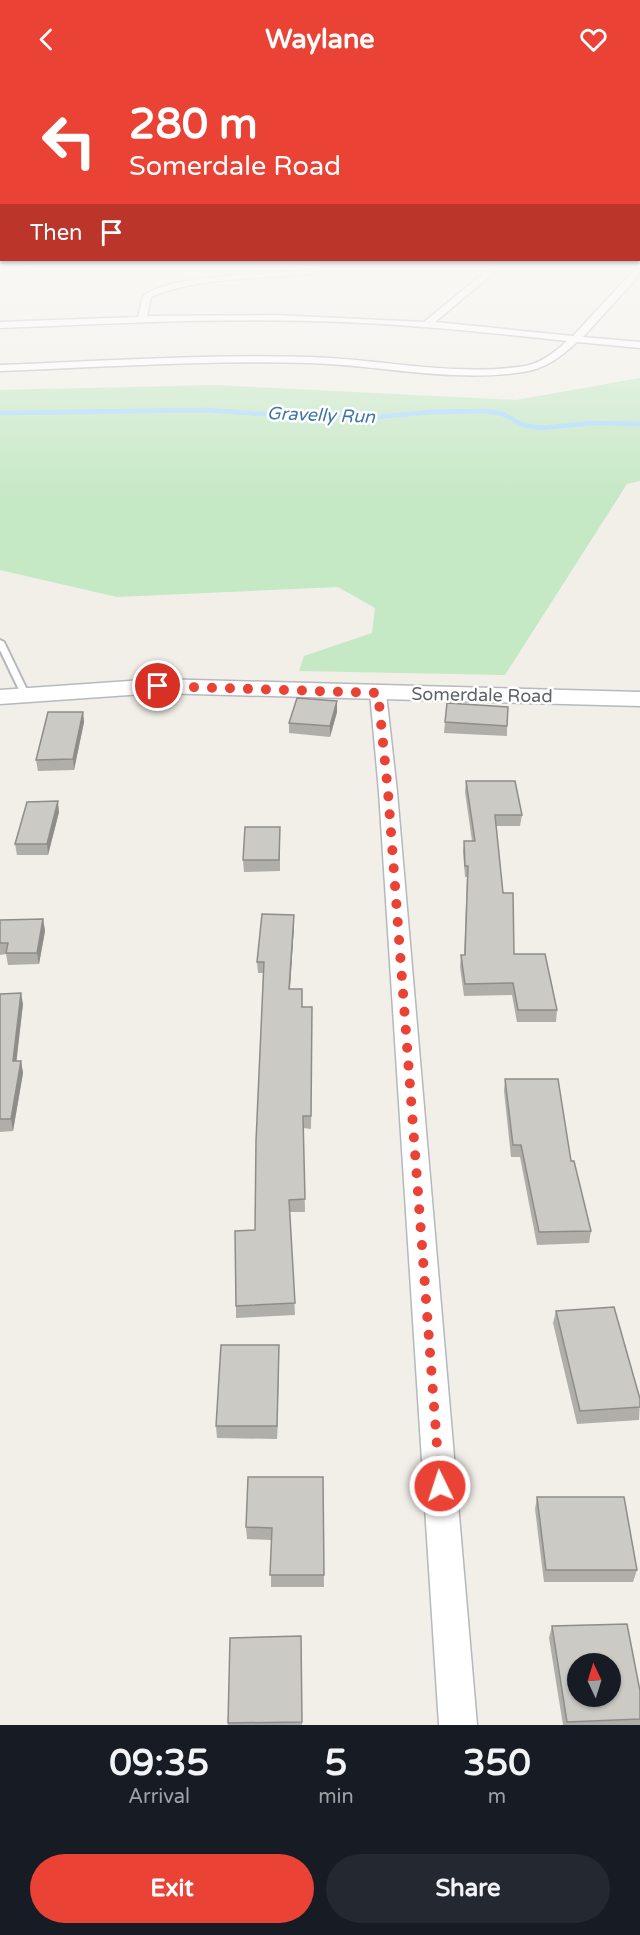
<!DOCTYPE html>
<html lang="en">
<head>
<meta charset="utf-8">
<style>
  body { margin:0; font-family:"Varela Round",sans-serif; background:#242831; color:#f1f3f6; height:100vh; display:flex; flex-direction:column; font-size:22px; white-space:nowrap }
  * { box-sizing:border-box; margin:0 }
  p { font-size:20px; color:#9ea1a6 }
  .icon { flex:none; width:33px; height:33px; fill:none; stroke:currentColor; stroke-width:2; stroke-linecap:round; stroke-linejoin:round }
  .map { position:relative; height:1647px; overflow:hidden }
  .side { display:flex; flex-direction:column; background:#171b24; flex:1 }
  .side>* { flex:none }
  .banner { position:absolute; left:0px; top:0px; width:640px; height:183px; box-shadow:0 2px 4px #0004; background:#ea4335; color:#fff; overflow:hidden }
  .needle { width:39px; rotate:356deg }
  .buttons { position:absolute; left:567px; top:1575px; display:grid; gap:12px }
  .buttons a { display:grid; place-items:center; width:54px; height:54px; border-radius:50%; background:#171b24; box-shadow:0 2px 4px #0004; font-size:30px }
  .pin { position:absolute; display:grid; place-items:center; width:51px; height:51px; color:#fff; margin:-26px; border:3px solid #fff; border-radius:50%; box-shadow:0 2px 6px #0007 }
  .me { position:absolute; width:66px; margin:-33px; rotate:356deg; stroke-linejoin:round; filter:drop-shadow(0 0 4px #0008) }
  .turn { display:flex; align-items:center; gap:21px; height:126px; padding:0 30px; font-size:27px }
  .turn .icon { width:78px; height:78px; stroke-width:2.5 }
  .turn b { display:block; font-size:42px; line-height:51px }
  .then { display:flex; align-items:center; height:57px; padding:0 30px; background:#0003; gap:12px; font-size:22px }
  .eta { display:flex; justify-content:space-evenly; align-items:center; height:102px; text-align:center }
  .eta b { font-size:36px; font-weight:700; line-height:42px }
  .primary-button { display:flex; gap:12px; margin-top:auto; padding:12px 30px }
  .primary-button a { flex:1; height:69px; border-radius:36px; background:#ea4335; color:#fff; font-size:24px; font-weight:700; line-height:69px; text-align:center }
  .primary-button a+a { background:#242831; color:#f1f3f6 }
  header { display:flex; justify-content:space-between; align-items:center; height:78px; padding:0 30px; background:#ea4335; color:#fff; font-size:27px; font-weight:700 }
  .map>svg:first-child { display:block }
  .green { fill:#c5e8c5 }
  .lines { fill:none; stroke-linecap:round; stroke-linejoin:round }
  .stream { stroke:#aadaff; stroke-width:4.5 }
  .lane-casing { stroke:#b5b8bc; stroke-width:4 }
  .street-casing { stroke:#b5b8bc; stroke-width:3 }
  .secondary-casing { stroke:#b6babf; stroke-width:3 }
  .lane { fill:#fff; fill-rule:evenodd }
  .street { fill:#fff; fill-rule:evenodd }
  .secondary { fill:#fff; fill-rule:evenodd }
  .wall { fill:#afaea9 }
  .shaded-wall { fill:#8f8d8a }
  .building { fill:#cccac5; stroke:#8f8d8a; stroke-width:1.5; fill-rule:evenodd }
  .route { stroke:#ea4335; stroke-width:10; stroke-dasharray:0 18 }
  .labels { text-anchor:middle; stroke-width:5; stroke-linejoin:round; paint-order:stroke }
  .far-water-label { font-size:18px; font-style:italic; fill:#4174aa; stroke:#fff }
  .far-street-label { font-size:18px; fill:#5f6368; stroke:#fff }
</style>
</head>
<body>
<header><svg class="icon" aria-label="back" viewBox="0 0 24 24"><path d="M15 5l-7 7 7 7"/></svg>Waylane<svg class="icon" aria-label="heart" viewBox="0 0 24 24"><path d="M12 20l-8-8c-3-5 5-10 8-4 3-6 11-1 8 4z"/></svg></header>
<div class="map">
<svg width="640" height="1647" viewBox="0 0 640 1647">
  <rect width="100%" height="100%" fill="#f1efe8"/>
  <polygon class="green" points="640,300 640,403 627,406 505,597 299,593 304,578 372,555 375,530 338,509 117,519 0,492 0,312 215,307 516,322"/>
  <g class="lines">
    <polyline class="stream" points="0,335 205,332 276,337 298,335 346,337 365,340 432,334 484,333 503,336 523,347 540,350 593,345 640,346"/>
    <g class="lane-casing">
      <polygon id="lane" points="0,562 4,564 29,616 28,618 22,618 21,616 0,572"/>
    </g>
    <g class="street-casing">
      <g id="street">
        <polygon points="31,191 0,196 0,192"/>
        <path d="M312,191h14l-16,5c-50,5 -113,3 -159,23l-4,19 128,-1 149,7 65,-53h9l-63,53 138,14 62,-67h5v4l-7,9 -50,55 57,5v6l-63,-6c-16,15 -32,27 -54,30 -71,11 -143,-7 -214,-9 -103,-3 -206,4 -309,8v-6c103,-4 207,-11 310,-8 71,2 144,20 215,9 16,-3 30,-14 42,-25 -84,-9 -169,-18 -254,-20 -104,-3 -209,3 -313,7v-6l138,-5 5,-21c28,-22 130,-21 169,-27z"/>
        <polygon points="378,610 386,615 397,714 477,1647 439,1647 379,714 370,615"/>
      </g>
    </g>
    <g class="secondary-casing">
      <polygon id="secondary" points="158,601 640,614 640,628 158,615 0,626 0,612"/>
    </g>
    <use href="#lane" class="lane"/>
    <use href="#street" class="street"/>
    <use href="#secondary" class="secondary"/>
  </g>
  <g class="wall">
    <polygon points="337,623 337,634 330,659 289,655 289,645"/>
    <polygon points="447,625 507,648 507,658 444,655"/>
    <polygon points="83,634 84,644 74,692 38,693 36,682"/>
    <polygon points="466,703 522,737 520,748 496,748 503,815 514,876 557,932 556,944 517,944 512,917 464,918 460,889 461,877 464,877 467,799 465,799 463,774 464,763 472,763 465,714"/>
    <polygon points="59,734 48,777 17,777 15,766"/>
    <polygon points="280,749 280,793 244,794 243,782"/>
    <polygon points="294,837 294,848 290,911 302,929 312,941 311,1051 303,1050 305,1134 290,1134 295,1237 236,1240 236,1228 255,1152 263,895 258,895 257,884"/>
    <polygon points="43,841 45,853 39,886 8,887 6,876 0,877 0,842"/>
    <polygon points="0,916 23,926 16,983 21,983 23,995 13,1053 0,1054"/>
    <polygon points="505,1001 571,1083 591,1153 589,1165 537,1167 520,1079 511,1079 504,1013"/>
    <polygon points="556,1233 640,1321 639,1342 577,1346 553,1245"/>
    <polygon points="279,1280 277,1361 217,1360 216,1348"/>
    <polygon points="323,1399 324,1509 271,1509 271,1462 247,1461 246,1449"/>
    <polygon points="537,1419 637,1492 633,1504 544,1504 535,1431"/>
    <polygon points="552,1548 640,1613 640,1647 563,1647 549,1560"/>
    <polygon points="301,1558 302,1647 228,1647 230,1560"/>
  </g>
  <g class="shaded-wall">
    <polygon points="337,623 337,634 330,659 330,648"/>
    <polygon points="83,634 84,644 74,692 73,681"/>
    <polygon points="58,723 59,734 48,777 47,766"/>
    <polygon points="294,837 294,848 289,923 289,911"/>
    <polygon points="43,841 45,853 39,886 37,875"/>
    <polygon points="21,915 23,926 15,996 13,983"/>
    <polygon points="21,983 23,995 13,1053 11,1041"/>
    <polygon points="279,1267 279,1280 277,1361 277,1348"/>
  </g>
  <g class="building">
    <polygon points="297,620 337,623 330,648 289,645"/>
    <polygon points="447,625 508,629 507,648 445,644"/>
    <polygon points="48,634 83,634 73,681 36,682"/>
    <polygon points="466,703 515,703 522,737 495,737 503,815 513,815 514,876 545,876 557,932 518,932 513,905 465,906 461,877 465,877 468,788 465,788 464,763 475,763"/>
    <polygon points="58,723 47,766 15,766 27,724"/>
    <polygon points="245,749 280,749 279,782 243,782"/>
    <polygon points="262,836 294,837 289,911 302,911 302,929 312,929 311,1038 303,1038 305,1121 289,1122 295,1225 236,1228 235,1153 255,1152 256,1063 264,884 257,884"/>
    <polygon points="43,841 37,875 6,875 8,865 0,865 0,842"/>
    <polygon points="21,915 13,983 21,983 11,1041 0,1041 0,916"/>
    <polygon points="505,1001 558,1001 571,1083 574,1083 591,1153 539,1154 521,1067 513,1067"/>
    <polygon points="614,1229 640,1321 640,1329 580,1333 556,1233"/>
    <polygon points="221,1267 279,1267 277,1348 216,1348"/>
    <polygon points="248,1399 323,1399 324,1497 270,1497 272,1450 246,1449"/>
    <polygon points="537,1419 624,1419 637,1492 546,1492"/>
    <path d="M627,1546l13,67v28l-73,3 -15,-96zM578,1586h32v32h-32z"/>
    <polygon points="301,1558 302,1644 228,1645 230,1560"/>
  </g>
  <linearGradient id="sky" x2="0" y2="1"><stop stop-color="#8fc3f1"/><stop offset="0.45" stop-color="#f9f8f5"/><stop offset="1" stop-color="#f9f8f5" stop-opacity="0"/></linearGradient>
  <rect width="640" height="422" fill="url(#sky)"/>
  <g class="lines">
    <polyline class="route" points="158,608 378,615 388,714 440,1408"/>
  </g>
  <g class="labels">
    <g class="far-water-label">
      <text transform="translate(321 337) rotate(2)" y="6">Gravelly Run</text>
    </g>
    <g class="far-street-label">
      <text transform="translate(482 617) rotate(1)" y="6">Somerdale Road</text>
    </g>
  </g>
</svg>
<div class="buttons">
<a><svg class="needle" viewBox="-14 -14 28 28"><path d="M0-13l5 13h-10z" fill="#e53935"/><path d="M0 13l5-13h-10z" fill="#9ea1a6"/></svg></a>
</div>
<div class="pin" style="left:158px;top:608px;background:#d93025"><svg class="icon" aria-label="arrive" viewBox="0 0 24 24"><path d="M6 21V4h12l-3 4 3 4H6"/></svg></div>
<svg class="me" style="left:440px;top:1408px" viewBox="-20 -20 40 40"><circle r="17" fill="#ea4335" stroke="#fff" stroke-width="3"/><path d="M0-11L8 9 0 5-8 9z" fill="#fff"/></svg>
<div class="banner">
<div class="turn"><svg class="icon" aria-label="left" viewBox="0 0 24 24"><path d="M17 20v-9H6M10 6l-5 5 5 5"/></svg><div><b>280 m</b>Somerdale Road</div></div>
<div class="then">Then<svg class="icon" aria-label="arrive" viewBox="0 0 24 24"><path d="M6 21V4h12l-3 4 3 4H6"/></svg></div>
</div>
</div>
<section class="side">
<div class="eta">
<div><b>09:35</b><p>Arrival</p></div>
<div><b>5</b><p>min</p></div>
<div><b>350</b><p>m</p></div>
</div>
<div class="primary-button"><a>Exit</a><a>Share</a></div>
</section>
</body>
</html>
